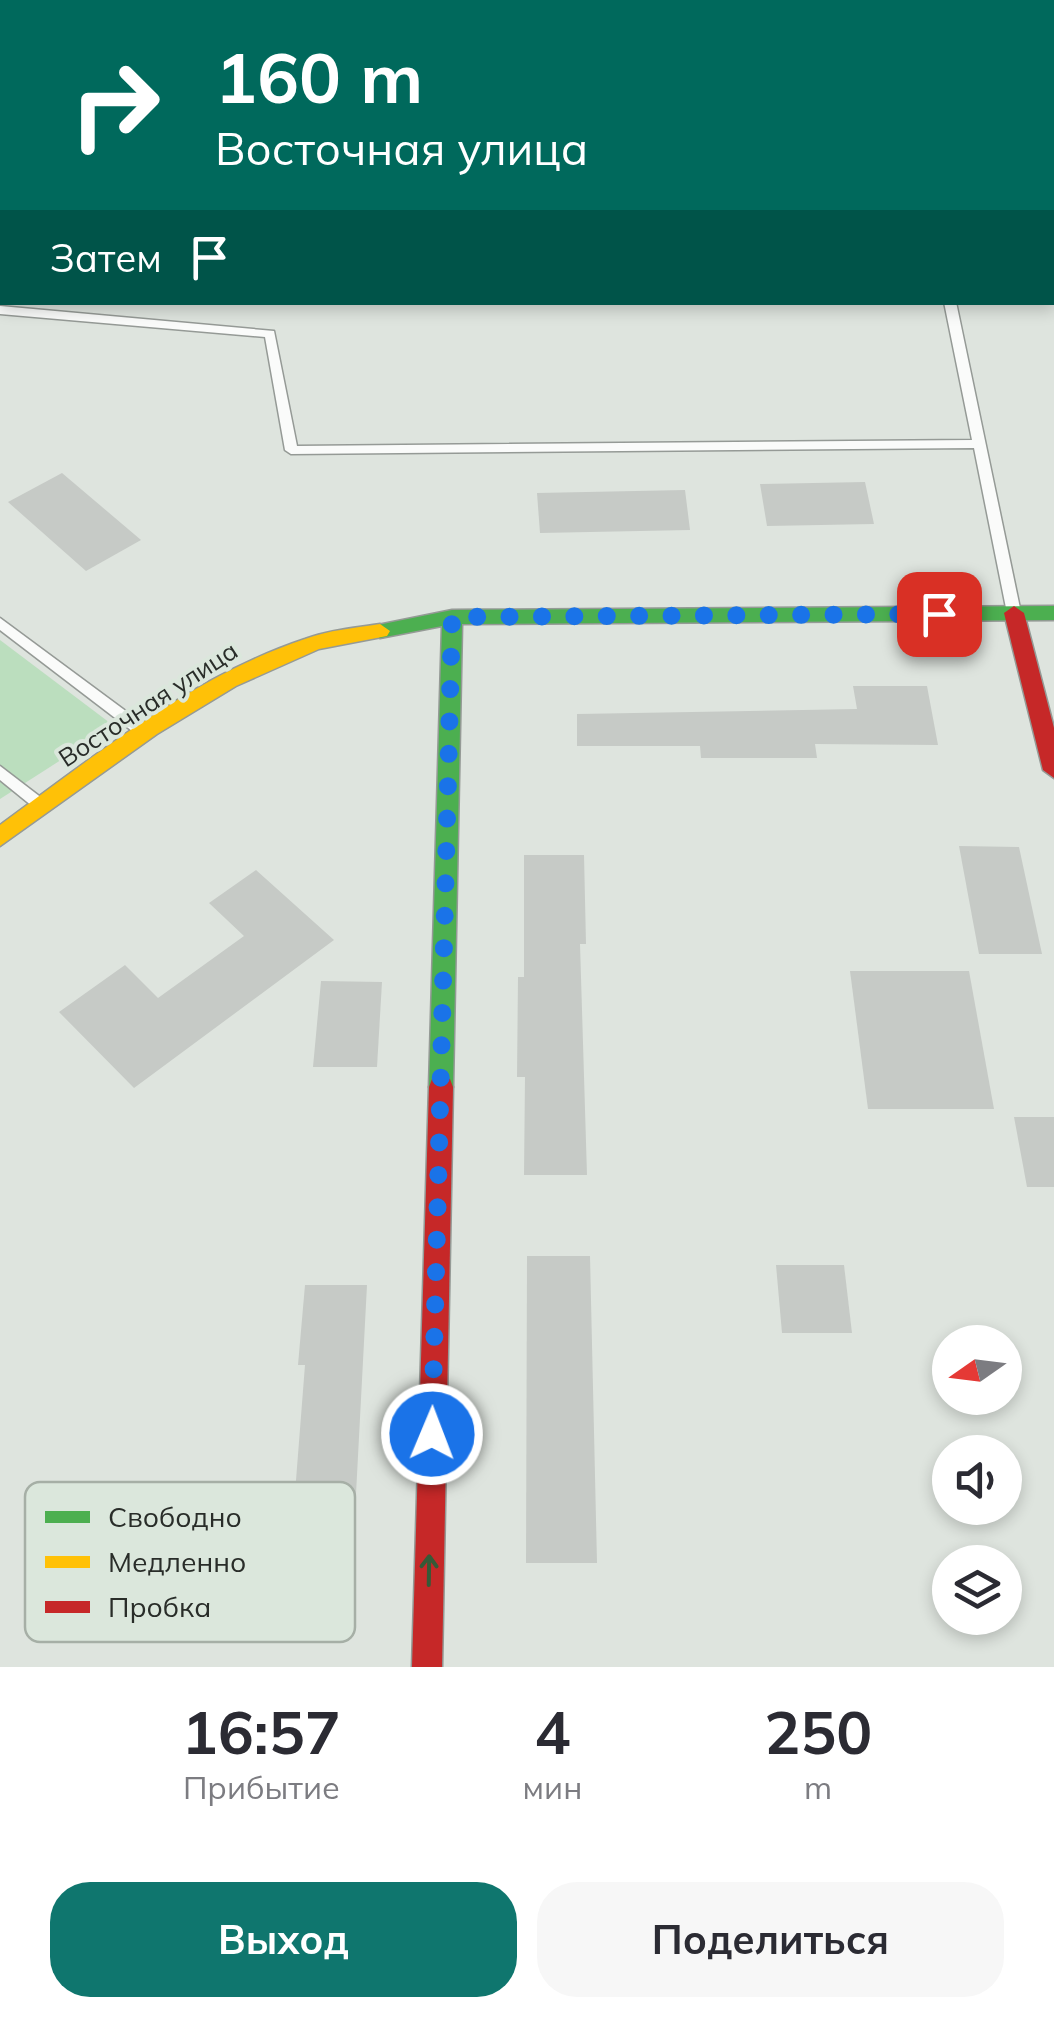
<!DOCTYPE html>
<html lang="ru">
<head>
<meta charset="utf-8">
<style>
  body { margin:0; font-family:Mulish,sans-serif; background:#f7f7f7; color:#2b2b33; height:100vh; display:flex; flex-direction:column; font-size:38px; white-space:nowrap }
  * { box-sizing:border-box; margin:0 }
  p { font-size:32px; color:#7c7c81 }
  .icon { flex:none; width:55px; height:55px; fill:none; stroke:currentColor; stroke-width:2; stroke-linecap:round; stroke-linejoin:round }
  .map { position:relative; height:1667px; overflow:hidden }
  .sheet { display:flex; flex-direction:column; background:#fff; flex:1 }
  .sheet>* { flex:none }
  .hud { position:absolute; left:0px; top:0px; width:1055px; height:305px; box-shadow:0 5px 15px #0003; background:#00695c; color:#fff; overflow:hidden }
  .needle { width:65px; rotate:256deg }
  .buttons { position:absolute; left:932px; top:1325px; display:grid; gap:20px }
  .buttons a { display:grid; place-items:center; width:90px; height:90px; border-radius:50%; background:#fff; box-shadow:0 5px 15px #0003; font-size:50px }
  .pin { position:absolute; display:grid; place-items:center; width:85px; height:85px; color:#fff; margin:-42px; border-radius:20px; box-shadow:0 5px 15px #0006 }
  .me { position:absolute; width:110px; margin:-55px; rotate:1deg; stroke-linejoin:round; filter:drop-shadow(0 0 8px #0008) }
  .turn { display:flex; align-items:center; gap:35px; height:210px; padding:0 50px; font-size:45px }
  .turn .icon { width:130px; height:130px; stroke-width:2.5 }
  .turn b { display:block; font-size:70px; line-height:85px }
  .then { display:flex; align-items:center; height:95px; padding:0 50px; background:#0003; gap:20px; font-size:38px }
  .eta { display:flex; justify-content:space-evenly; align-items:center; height:170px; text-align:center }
  .eta b { font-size:60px; font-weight:700; line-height:70px }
  .cta { display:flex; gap:20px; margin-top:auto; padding:20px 50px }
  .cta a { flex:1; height:115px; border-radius:40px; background:#0f766e; color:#fff; font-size:40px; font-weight:700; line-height:115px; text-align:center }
  .cta a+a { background:#f7f7f7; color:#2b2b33 }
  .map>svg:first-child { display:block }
  .green { fill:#bbdebe }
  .building { fill:#c6cac6 }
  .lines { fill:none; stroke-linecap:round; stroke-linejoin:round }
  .lane-casing { stroke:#959a96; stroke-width:3 }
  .street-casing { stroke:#959a96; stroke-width:3 }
  .fast-casing { stroke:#959a96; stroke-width:3 }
  .slow-casing { stroke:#959a96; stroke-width:3 }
  .jam-casing { stroke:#959a96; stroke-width:3 }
  .lane { fill:#fafbfa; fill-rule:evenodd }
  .street { fill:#fafbfa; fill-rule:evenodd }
  .fast { fill:#4caf50; fill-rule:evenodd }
  .slow { fill:#ffc107; fill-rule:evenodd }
  .jam { fill:#c62828; fill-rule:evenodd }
  .oneway { stroke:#355a37 }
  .route { stroke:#1a73e8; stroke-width:18; stroke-dasharray:0 32.4 }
  .labels { text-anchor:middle; stroke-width:8; stroke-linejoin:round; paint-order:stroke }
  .street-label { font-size:25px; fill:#292d29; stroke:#dbe7dc }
  .key { fill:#dbe7dc; stroke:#a6afa6; stroke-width:2.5 }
  .key-label { font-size:28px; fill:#292d29 }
</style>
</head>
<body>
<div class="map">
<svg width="1054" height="1667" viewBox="0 0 1054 1667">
  <rect width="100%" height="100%" fill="#dee4de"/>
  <polygon class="green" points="0,640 114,726 0,799"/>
  <g class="building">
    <polygon points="62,473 141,540 86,571 8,502"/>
    <polygon points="865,482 874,524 767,526 760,484"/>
    <polygon points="685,490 690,530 540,533 537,493"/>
    <polygon points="853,686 927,686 938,745 815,744 817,758 701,758 700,746 577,746 577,714 857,709"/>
    <polygon points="959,846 1019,847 1042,954 979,954"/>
    <polygon points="524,855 584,855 586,944 580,944 587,1175 524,1175 525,1077 517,1077 518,977 524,977"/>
    <polygon points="256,870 334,940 134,1088 59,1012 125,965 158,998 244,936 209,903"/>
    <polygon points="850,971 969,971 994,1109 868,1109"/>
    <polygon points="321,981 382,982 377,1067 313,1067"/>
    <polygon points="1014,1117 1054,1117 1054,1187 1027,1187"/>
    <polygon points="527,1256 590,1256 597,1563 526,1563"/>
    <polygon points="776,1265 844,1265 852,1333 782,1333"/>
    <polygon points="305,1285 367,1285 352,1570 289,1570 305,1365 298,1365"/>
  </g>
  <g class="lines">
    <g class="lane-casing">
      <g id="lane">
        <polygon points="828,0 838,0 839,2 829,2"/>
        <polygon points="944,302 956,302 1021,613 1014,618 1007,613 974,448 291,454 285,450 265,337 0,314 0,306 274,331 297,446 972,440"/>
        <polygon points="0,618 150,729 152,733 150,737 140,737 0,630"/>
        <polygon points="0,766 47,802 49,806 47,810 37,810 0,780"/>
      </g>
    </g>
    <g class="street-casing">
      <g id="street">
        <polygon points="516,0 557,0 559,2 518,2"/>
        <polygon points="0,83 2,84 2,100 0,99"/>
        <polygon points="0,156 2,157 2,172 0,172"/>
      </g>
    </g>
    <g class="fast-casing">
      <polygon id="fast" points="1054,606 1054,620 462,624 453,1087 450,1095 441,1098 432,1095 429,1087 442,626 380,638 370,631 373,626 452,610"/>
    </g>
    <g class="slow-casing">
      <path id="slow" d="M380,624l10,7 -3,5 -68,13 -83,37 -79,48 -157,112v-21c96,-70 191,-148 305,-186 24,-9 50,-11 75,-15z"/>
    </g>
    <g class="jam-casing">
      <g id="jam">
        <polygon points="1014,606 1024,613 1054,728 1054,778 1043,770 1004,613"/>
        <polygon points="441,1076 450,1079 453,1087 442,1667 412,1667 429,1087 432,1079"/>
      </g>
    </g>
    <use href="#lane" class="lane"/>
    <use href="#street" class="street"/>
    <use href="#fast" class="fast"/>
    <use href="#slow" class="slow"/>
    <use href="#jam" class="jam"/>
  </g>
  <defs><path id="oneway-shaft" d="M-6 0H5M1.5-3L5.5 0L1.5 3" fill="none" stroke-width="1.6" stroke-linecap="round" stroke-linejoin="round" transform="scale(2.5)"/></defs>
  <use class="oneway" href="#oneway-shaft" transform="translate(429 1570) rotate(-89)"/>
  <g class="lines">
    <polyline class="route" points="432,1434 452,617 939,614"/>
  </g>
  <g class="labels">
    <g class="street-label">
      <text transform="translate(148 704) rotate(-33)" y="9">Восточная улица</text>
    </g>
  </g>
  <rect x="25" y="1482" width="330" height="160" rx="15" class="key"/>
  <rect x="45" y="1511" width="45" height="12" fill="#4caf50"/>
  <rect x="45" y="1556" width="45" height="12" fill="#ffc107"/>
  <rect x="45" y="1601" width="45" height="12" fill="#c62828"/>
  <g class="key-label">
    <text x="108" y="1527">Свободно</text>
    <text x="108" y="1572">Медленно</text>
    <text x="108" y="1617">Пробка</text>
  </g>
</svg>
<div class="buttons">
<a><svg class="needle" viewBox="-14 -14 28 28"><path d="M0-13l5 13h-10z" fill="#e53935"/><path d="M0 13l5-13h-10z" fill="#7c7c81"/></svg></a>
<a><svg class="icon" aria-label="sound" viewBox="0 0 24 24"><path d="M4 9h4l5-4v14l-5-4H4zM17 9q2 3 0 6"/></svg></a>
<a><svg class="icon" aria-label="layers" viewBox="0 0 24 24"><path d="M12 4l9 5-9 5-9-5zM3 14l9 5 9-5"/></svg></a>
</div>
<div class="pin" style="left:939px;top:614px;background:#d93025"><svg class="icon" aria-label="arrive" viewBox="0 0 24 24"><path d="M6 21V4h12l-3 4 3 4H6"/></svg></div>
<svg class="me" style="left:432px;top:1434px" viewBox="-20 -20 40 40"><circle r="17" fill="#1a73e8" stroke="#fff" stroke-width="3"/><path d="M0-11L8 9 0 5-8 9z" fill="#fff"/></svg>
<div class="hud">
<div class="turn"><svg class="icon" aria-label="right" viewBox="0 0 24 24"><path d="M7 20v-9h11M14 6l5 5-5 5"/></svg><div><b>160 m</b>Восточная улица</div></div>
<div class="then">Затем<svg class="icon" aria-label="arrive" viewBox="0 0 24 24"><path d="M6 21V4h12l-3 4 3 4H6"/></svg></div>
</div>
</div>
<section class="sheet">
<div class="eta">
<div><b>16:57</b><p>Прибытие</p></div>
<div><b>4</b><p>мин</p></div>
<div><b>250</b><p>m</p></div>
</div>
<div class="cta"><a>Выход</a><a>Поделиться</a></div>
</section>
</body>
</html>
